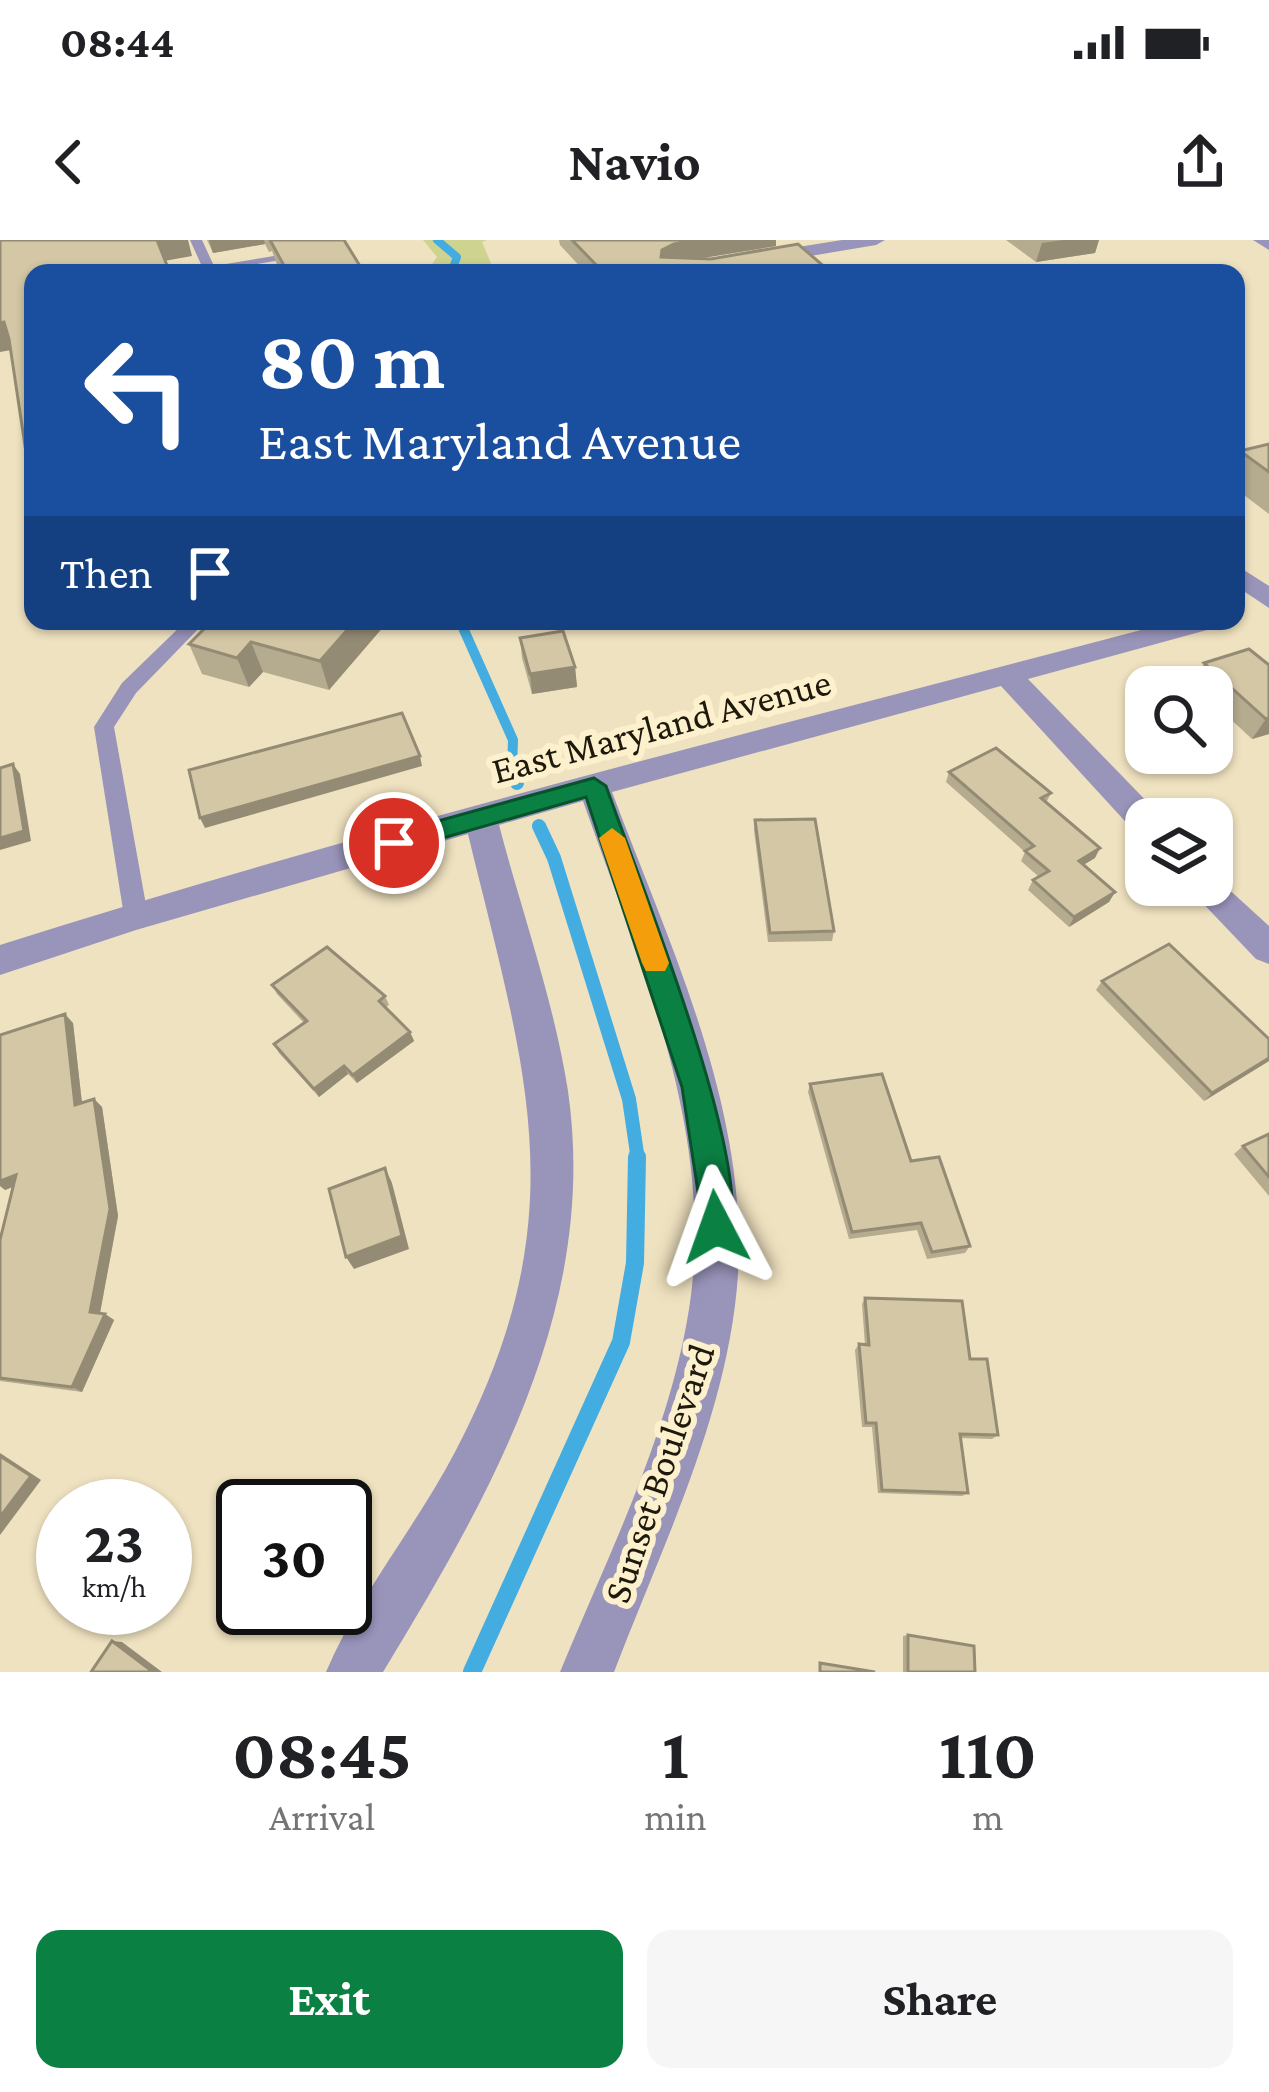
<!DOCTYPE html>
<html lang="en">
<head>
<meta charset="utf-8">
<style>
  body { margin:0; font-family:"Crimson Pro",serif; background:#f6f6f6; color:#202124; height:100vh; display:flex; flex-direction:column; font-size:45px; white-space:nowrap }
  * { box-sizing:border-box; margin:0 }
  p { font-size:39px; color:#757577 }
  .icon { flex:none; width:66px; height:66px; fill:none; stroke:currentColor; stroke-width:2; stroke-linecap:round; stroke-linejoin:round }
  .map { position:relative; height:1432px; overflow:hidden }
  .panel { display:flex; flex-direction:column; background:#fff; flex:1 }
  .panel>* { flex:none }
  .hud { position:absolute; left:24px; top:24px; width:1221px; height:366px; border-radius:24px; box-shadow:0 3px 9px #0004; background:#1a4fa0; color:#fff; overflow:hidden }
  .controls { position:absolute; left:1125px; top:426px; display:grid; gap:24px }
  .controls a { display:grid; place-items:center; width:108px; height:108px; border-radius:24px; background:#fff; box-shadow:0 3px 9px #0004; font-size:60px }
  .speed { position:absolute; left:36px; top:1239px; display:flex; gap:24px; font-size:60px; font-weight:700; text-align:center }
  .speed>* { display:grid; place-content:center; width:156px; height:156px; border-radius:50%; background:#fff; box-shadow:0 3px 9px #0004; line-height:1 }
  .speed small { font-size:30px; font-weight:400 }
  .speed .limit { border:6px solid #111; border-radius:18px; background:#fff; color:#111 }
  .pin { position:absolute; display:grid; place-items:center; width:102px; height:102px; color:#fff; margin:-51px; border:6px solid #fff; border-radius:50%; box-shadow:0 3px 12px #0007 }
  .me { position:absolute; width:132px; margin:-66px; rotate:356deg; stroke-linejoin:round; filter:drop-shadow(0 0 9px #0008) }
  .turn { display:flex; align-items:center; gap:42px; height:252px; padding:0 36px; font-size:54px }
  .turn .icon { width:156px; height:156px; stroke-width:2.5 }
  .turn b { display:block; font-size:84px; line-height:102px }
  .then { display:flex; align-items:center; height:114px; padding:0 36px; background:#0003; gap:24px; font-size:45px }
  .eta { display:flex; justify-content:space-evenly; align-items:center; height:204px; text-align:center }
  .eta b { font-size:72px; font-weight:700; line-height:84px }
  .cta { display:flex; gap:24px; margin-top:auto; padding:24px 36px }
  .cta a { flex:1; height:138px; border-radius:24px; background:#0b8043; color:#fff; font-size:48px; font-weight:700; line-height:138px; text-align:center }
  .cta a+a { background:#f6f6f6; color:#202124 }
  .status { display:flex; justify-content:space-between; align-items:center; height:84px; padding:0 60px; background:#fff; direction:ltr }
  .status svg { height:33px; fill:currentColor }
  header { display:flex; justify-content:space-between; align-items:center; height:156px; padding:0 36px; background:#fff; font-size:54px; font-weight:700 }
  .map>svg:first-child { display:block }
  .green { fill:#ced48f }
  .lines { fill:none; stroke-linecap:round; stroke-linejoin:round }
  .stream-far3 { stroke:#43ace0; stroke-width:8 }
  .stream-far2 { stroke:#43ace0; stroke-width:10 }
  .stream-far1 { stroke:#43ace0; stroke-width:14 }
  .stream { stroke:#43ace0; stroke-width:18 }
  .lane { fill:#9994ba; fill-rule:evenodd }
  .street { fill:#9994ba; fill-rule:evenodd }
  .wall { fill:#b5ab8e }
  .shaded-wall { fill:#948b74 }
  .building { fill:#d3c7a5; stroke:#948b74; stroke-width:3 }
  .route { fill:#0b8043; stroke:#07532c; stroke-width:3 }
  .slow { fill:#f59e0b }
  .labels { text-anchor:middle; stroke-width:12; stroke-linejoin:round; paint-order:stroke }
  .street-label { font-size:39px; fill:#1d190c; stroke:#fdf0cd }
</style>
</head>
<body>
<div class="status"><b>08:44</b><svg viewBox="0 0 49 12"><path d="M0 12V9h3v3zM5 12V6h3v6zM10 12V3h3v9zM15 12V0h3v12zM26 1h20v11H26zM47 4h2v5h-2z"/></svg></div>
<header><svg class="icon" aria-label="back" viewBox="0 0 24 24"><path d="M15 5l-7 7 7 7"/></svg>Navio<svg class="icon" aria-label="share" viewBox="0 0 24 24"><path d="M12 15V3M7 8l5-5 5 5M5 13v7h14v-7"/></svg></header>
<div class="map">
<svg width="1269" height="1432" viewBox="0 0 1269 1432">
  <rect width="100%" height="100%" fill="#efe2c0"/>
  <polygon class="green" points="423,0 487,0 482,2 495,33 426,33 437,17"/>
  <g class="lines">
    <polyline class="stream-far3" points="437,0 457,17 451,33"/>
    <polyline class="stream-far2" points="460,381 513,500 512,529"/>
    <g class="stream-far1">
      <polyline points="511,526 517,543"/>
      <polyline points="539,586 554,618 629,859 638,920"/>
    </g>
    <polyline class="stream" points="472,1432 621,1102 635,1023 637,917"/>
    <g class="lane">
      <polygon points="190,0 202,0 214,26 304,11 310,15 205,33"/>
      <polygon points="186,381 206,381 136,453 114,487 148,676 144,683 128,683 124,676 94,487 122,443"/>
    </g>
    <g class="street">
      <polygon points="842,0 885,0 876,5 709,33 664,33 674,27"/>
      <polygon points="1253,0 1269,0 1269,10"/>
      <polygon points="1236,325 1269,346 1269,368 1236,346"/>
      <path d="M1175,381h47l-4,6 -190,52 130,134 3,6h-15v15l-12,-3 -133,-145 -389,106c57,152 136,315 126,482 -9,138 -75,270 -124,398h-54c47,-114 105,-229 127,-351 33,-179 -46,-355 -104,-520l-84,24c23,88 55,176 69,266 31,216 -77,403 -185,581h-57c31,-74 91,-147 129,-220 124,-236 71,-378 13,-618l-332,96 -136,45v-30c387,-123 782,-220 1175,-324z"/>
      <polygon points="1212,634 1269,686 1269,724 1256,719 1194,654 1189,645 1212,645"/>
    </g>
  </g>
  <g class="wall">
    <polygon points="207,0 344,0 360,26 361,33 280,33 272,11 269,12 265,4 213,13"/>
    <polygon points="559,0 776,0 776,6 701,18 827,29 827,33 586,33 560,5"/>
    <polygon points="1006,0 1099,0 1095,13 1036,22"/>
    <polygon points="1269,204 1269,274 1236,249 1236,219 1240,211"/>
    <polygon points="384,386 329,450 263,432 249,447 202,434 189,404"/>
    <polygon points="520,398 575,427 577,447 532,454 522,418"/>
    <polygon points="1204,423 1269,425 1269,494 1252,499 1212,462 1212,447 1196,447 1193,443"/>
    <polygon points="949,532 1051,553 1046,563 1095,618 1083,625 1115,652 1109,662 1069,687 1028,650 1033,640 1039,637 1021,621 1025,612 946,542"/>
    <polygon points="755,580 834,691 832,701 768,702 754,590"/>
    <polygon points="1102,741 1269,799 1269,821 1204,861 1096,750"/>
    <polygon points="272,745 385,756 389,765 386,767 410,792 414,801 357,843 348,834 319,857 279,813 274,804 304,783 277,754"/>
    <polygon points="73,783 82,863 94,859 102,867 118,976 100,1073 105,1074 114,1080 82,1152 0,1141 0,1000 13,947 5,950"/>
    <polygon points="810,844 911,921 970,1006 965,1013 927,1019 917,990 849,999 808,852"/>
    <polygon points="1269,894 1269,956 1234,914 1243,906"/>
    <polygon points="865,1058 970,1119 998,1195 992,1199 960,1198 968,1253 962,1256 878,1253 872,1187 862,1187 855,1110 859,1104 865,1105 862,1064"/>
    <polygon points="908,1395 975,1432 903,1432 903,1396"/>
  </g>
  <g class="shaded-wall">
    <polygon points="157,0 188,0 192,16 164,21"/>
    <polygon points="209,0 264,0 265,4 213,13"/>
    <polygon points="698,0 776,0 776,6 673,23 661,17 662,10 674,4"/>
    <polygon points="1063,0 1099,0 1095,13 1036,22 1042,3"/>
    <polygon points="360,26 361,33 329,33 328,31"/>
    <polygon points="4,82 17,109 0,112 0,83"/>
    <polygon points="355,381 383,381 384,386 329,450 320,421"/>
    <polygon points="251,402 263,432 249,447 237,418"/>
    <polygon points="575,427 577,447 532,454 530,434"/>
    <polygon points="1269,478 1269,494 1252,499 1266,479"/>
    <polygon points="420,516 422,526 205,588 200,578"/>
    <polygon points="13,524 20,534 31,601 0,610 0,598"/>
    <polygon points="1100,608 1095,618 1073,631 1079,621"/>
    <polygon points="1115,652 1109,662 1069,687 1074,677"/>
    <polygon points="65,774 73,783 83,873 75,865"/>
    <polygon points="410,792 414,801 357,843 353,835"/>
    <polygon points="1269,818 1269,821 1204,861 1212,853"/>
    <polygon points="344,826 348,834 319,857 314,849"/>
    <polygon points="94,859 102,867 118,976 99,1078 90,1072"/>
    <polygon points="385,928 392,943 409,1009 354,1029 346,1017"/>
    <polygon points="16,935 25,942 5,950 0,946 0,941"/>
    <polygon points="105,1074 114,1080 82,1152 72,1147"/>
    <polygon points="0,1213 41,1240 0,1295"/>
    <polygon points="112,1401 122,1402 162,1432 153,1432"/>
  </g>
  <g class="building">
    <polygon points="0,0 157,0 170,33 33,33 33,259 9,99 4,82 0,83"/>
    <polygon points="270,0 344,0 360,26 328,31 330,33 288,33"/>
    <polygon points="572,0 698,0 674,4 662,10 661,17 711,19 798,4 827,29 814,31 816,33 604,33"/>
    <polygon points="1269,204 1269,232 1240,211"/>
    <polygon points="212,381 355,381 320,421 251,402 237,418 189,404"/>
    <polygon points="563,391 575,427 530,434 520,398"/>
    <polygon points="1249,409 1269,425 1269,478 1266,479 1204,423"/>
    <polygon points="402,473 420,516 200,578 189,530"/>
    <polygon points="996,508 1051,553 1041,558 1100,608 1079,621 1115,652 1074,677 1033,640 1049,631 1025,611 1034,606 949,532"/>
    <polygon points="13,524 24,591 0,598 0,528"/>
    <polygon points="815,579 834,691 770,693 755,580"/>
    <polygon points="1169,704 1269,799 1269,818 1212,853 1102,741"/>
    <polygon points="327,707 385,756 379,761 410,792 353,835 344,826 314,849 274,804 307,781 272,745"/>
    <polygon points="65,774 75,865 94,859 110,969 90,1072 105,1074 72,1147 0,1138 0,1000 16,935 0,941 0,795"/>
    <polygon points="882,834 911,921 939,917 970,1006 932,1012 921,983 852,992 810,844"/>
    <polygon points="1269,894 1269,937 1243,906"/>
    <polygon points="385,928 402,996 346,1017 329,949"/>
    <polygon points="865,1058 962,1061 970,1119 987,1119 998,1195 960,1194 968,1253 882,1250 876,1183 866,1183 859,1104 869,1105"/>
    <polygon points="0,1216 31,1236 0,1277"/>
    <polygon points="908,1395 974,1406 975,1432 908,1432"/>
    <polygon points="112,1401 153,1432 91,1432"/>
    <polygon points="820,1423 875,1432 820,1432"/>
  </g>
  <path class="route" d="M594,538l12,8c28,81 151,384 122,452l-12,4 -11,-4 -23,-151 -96,-290 -192,55 -12,-9 12,-10z"/>
  <polygon class="slow" points="612,588 625,598 669,723 665,731 646,731 642,723 599,598"/>
  <g class="labels">
    <g class="street-label">
      <text transform="translate(661 485) rotate(-15)" y="14">East Maryland Avenue</text>
      <text transform="translate(658 1233) rotate(-71)" y="14">Sunset Boulevard</text>
    </g>
  </g>
</svg>
<div class="controls">
<a><svg class="icon" aria-label="search" viewBox="0 0 24 24"><circle cx="10" cy="10" r="6"/><path d="M15 15l6 6"/></svg></a>
<a><svg class="icon" aria-label="layers" viewBox="0 0 24 24"><path d="M12 4l9 5-9 5-9-5zM3 14l9 5 9-5"/></svg></a>
</div>
<div class="speed"><div>23<small>km/h</small></div><div class="limit">30</div></div>
<div class="pin" style="left:394px;top:603px;background:#d93025"><svg class="icon" aria-label="arrive" viewBox="0 0 24 24"><path d="M6 21V4h12l-3 4 3 4H6"/></svg></div>
<svg class="me" style="left:716px;top:987px" viewBox="-20 -20 40 40"><path d="M0-17L14 15 0 8-14 15z" fill="#0b8043" stroke="#fff" stroke-width="4"/></svg>
<div class="hud">
<div class="turn"><svg class="icon" aria-label="left" viewBox="0 0 24 24"><path d="M17 20v-9H6M10 6l-5 5 5 5"/></svg><div><b>80 m</b>East Maryland Avenue</div></div>
<div class="then">Then<svg class="icon" aria-label="arrive" viewBox="0 0 24 24"><path d="M6 21V4h12l-3 4 3 4H6"/></svg></div>
</div>
</div>
<section class="panel">
<div class="eta">
<div><b>08:45</b><p>Arrival</p></div>
<div><b>1</b><p>min</p></div>
<div><b>110</b><p>m</p></div>
</div>
<div class="cta"><a>Exit</a><a>Share</a></div>
</section>
</body>
</html>
